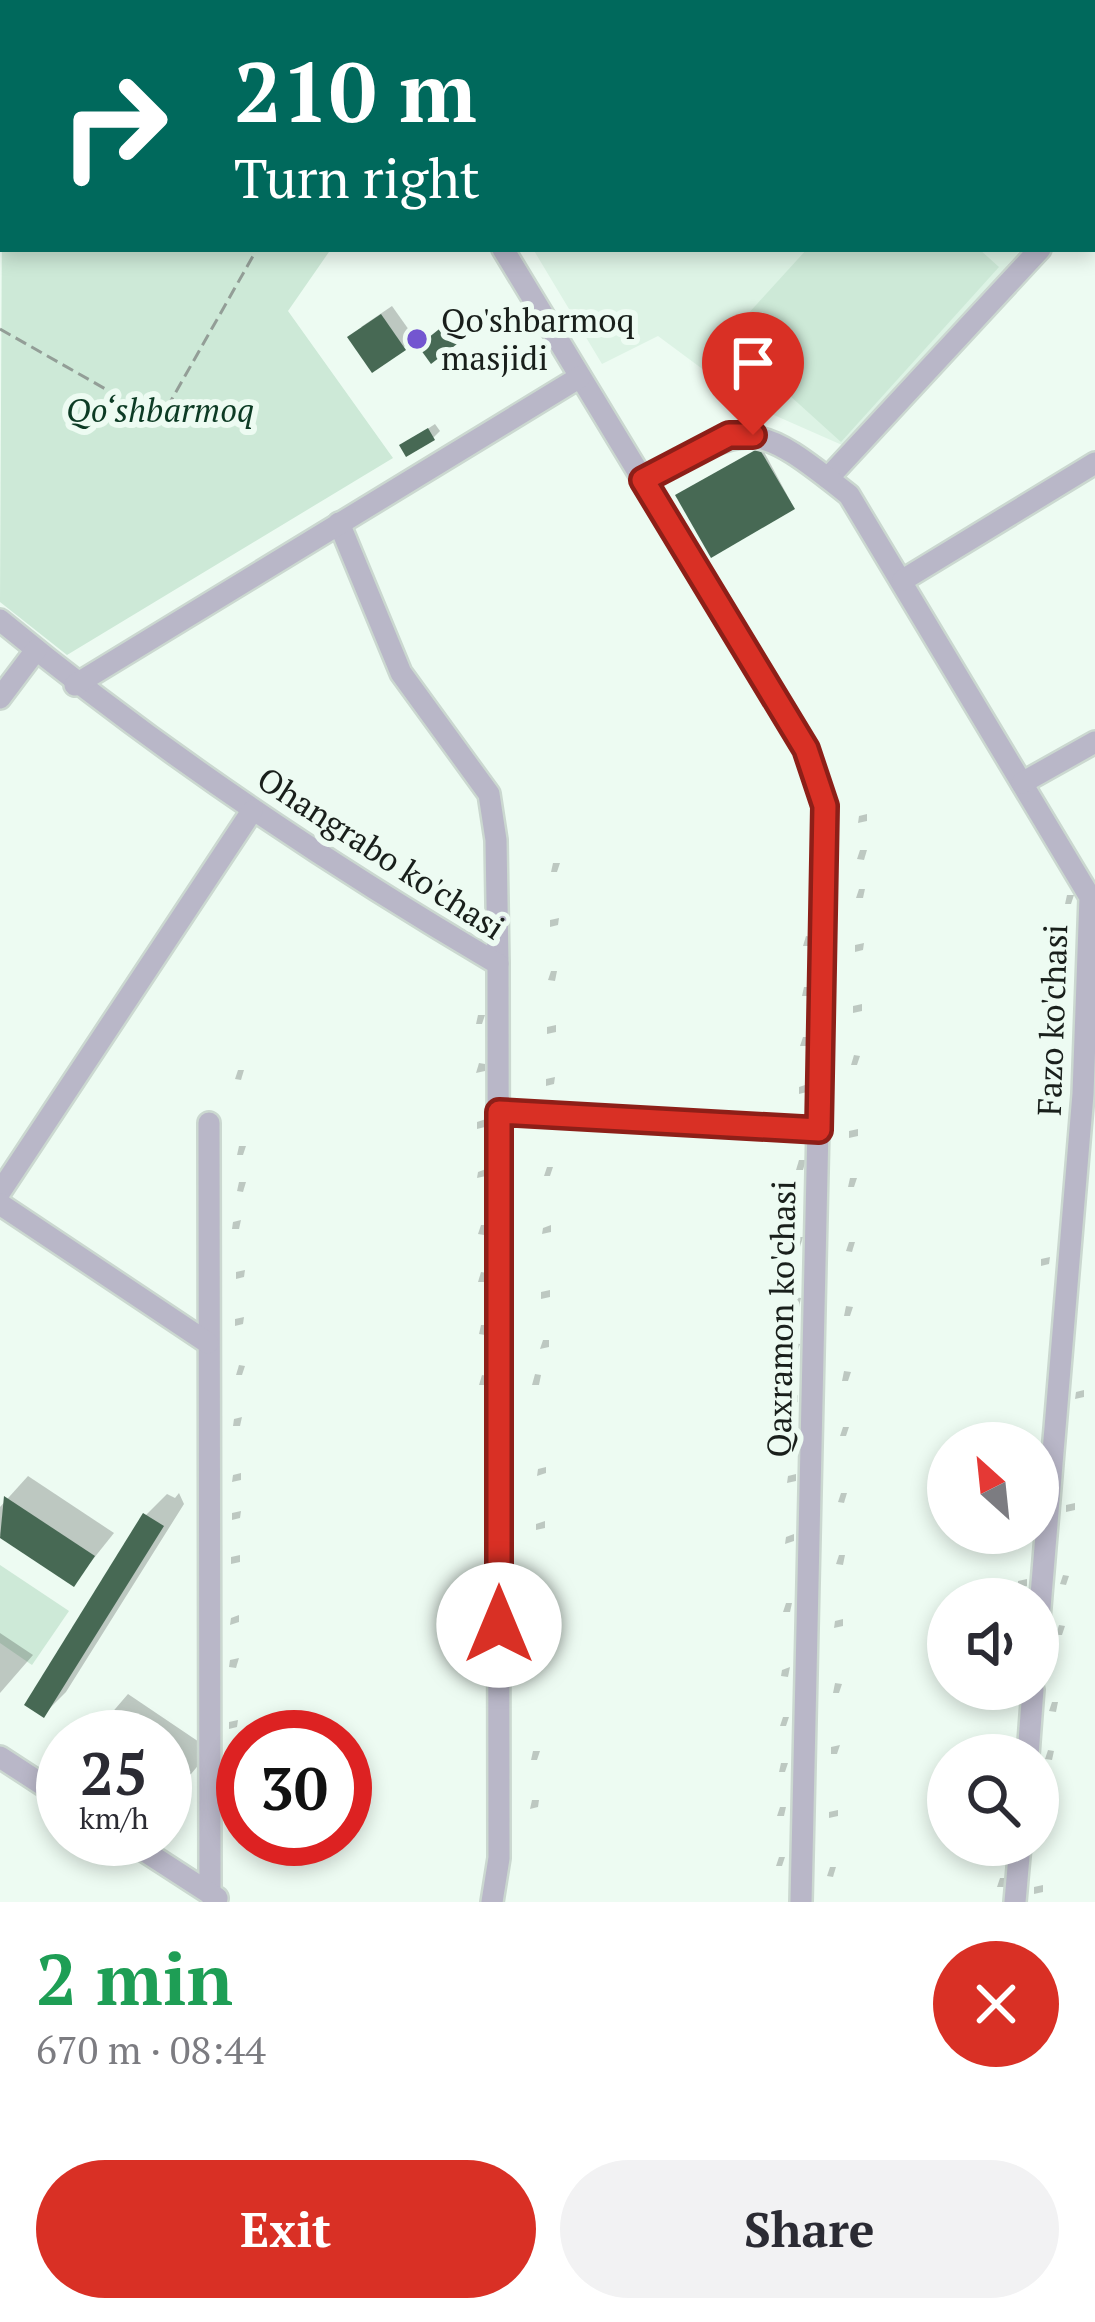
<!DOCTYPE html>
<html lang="en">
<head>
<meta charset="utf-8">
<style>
  body { margin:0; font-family:"PT Serif",serif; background:#f2f2f3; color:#2b2b33; height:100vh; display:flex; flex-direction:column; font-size:45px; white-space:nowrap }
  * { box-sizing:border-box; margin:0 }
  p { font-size:39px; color:#7c7c81 }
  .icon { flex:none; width:66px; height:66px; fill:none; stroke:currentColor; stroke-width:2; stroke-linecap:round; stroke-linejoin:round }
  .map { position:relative; height:1902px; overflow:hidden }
  .side { display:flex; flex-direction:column; background:#fff; flex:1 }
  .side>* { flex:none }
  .top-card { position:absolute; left:0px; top:0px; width:1095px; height:252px; box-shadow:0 6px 18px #0003; background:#00695c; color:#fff; overflow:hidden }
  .needle { width:78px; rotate:333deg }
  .tools { position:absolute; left:927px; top:1422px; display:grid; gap:24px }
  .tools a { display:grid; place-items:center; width:132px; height:132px; border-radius:50%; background:#fff; box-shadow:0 6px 18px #0003; font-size:60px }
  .speed { position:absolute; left:36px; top:1710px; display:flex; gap:24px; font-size:60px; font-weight:700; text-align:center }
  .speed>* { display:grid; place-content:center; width:156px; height:156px; border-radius:50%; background:#fff; box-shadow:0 6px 18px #0003; line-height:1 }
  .speed small { font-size:30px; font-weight:400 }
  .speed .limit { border:18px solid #d22; background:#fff; color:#111 }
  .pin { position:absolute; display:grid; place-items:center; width:102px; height:102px; color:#fff; margin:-123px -51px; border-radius:50% 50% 50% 0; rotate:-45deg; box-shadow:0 0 12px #0007 }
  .pin .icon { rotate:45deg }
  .me { position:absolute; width:132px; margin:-66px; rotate:0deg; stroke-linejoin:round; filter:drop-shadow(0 0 9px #0008) }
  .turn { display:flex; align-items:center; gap:42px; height:252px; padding:0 36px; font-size:54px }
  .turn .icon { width:156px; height:156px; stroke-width:2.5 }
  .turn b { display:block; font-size:84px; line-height:102px }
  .round { display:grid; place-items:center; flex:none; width:126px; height:126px; border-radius:63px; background:#f2f2f3 }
  .headline { display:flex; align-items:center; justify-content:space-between; height:204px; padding:0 36px }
  h1 { font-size:72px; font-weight:600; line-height:90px; color:#1e9e55 }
  .button { display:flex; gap:24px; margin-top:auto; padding:24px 36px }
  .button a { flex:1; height:138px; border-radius:72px; background:#d93025; color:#fff; font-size:48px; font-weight:600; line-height:138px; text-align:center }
  .button a+a { background:#f2f2f3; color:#2b2b33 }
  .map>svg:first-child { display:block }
  .built { fill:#ddf3e5 }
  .green { fill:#cde9d7 }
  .shadow { fill:#0003 }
  .building { fill:#476954 }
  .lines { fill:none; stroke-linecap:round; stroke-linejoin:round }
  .minor-casing { stroke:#cbd8d0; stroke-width:26 }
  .path { stroke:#939e97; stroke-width:3; stroke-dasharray:12 6; stroke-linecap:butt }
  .minor { stroke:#b9b7c8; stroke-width:21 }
  .route-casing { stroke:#8d1f18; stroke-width:30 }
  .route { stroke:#d93025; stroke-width:21 }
  .poi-dot { fill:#7356d0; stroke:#edfbf2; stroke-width:4.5 }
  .labels { text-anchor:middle; stroke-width:12; stroke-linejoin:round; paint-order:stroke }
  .poi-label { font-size:33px; fill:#191f1b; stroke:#edfbf2; text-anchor:start }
  .park-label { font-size:33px; font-style:italic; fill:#0c3b24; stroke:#edfbf2 }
  .street-label { font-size:33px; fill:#191f1b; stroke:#edfbf2 }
</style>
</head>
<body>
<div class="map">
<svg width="1095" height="1902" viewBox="0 0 1095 1902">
  <rect width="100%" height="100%" fill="#edfbf2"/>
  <polygon class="built" points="533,249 1022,249 842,445 751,405 658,336 602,364"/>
  <g class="green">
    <polygon points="3,19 3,249 331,249 288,311 393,458 67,655 0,602"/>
    <polygon points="807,249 979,249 999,267 841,442 726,338"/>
    <polygon points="0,1565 69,1611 32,1665 0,1643"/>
  </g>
  <g class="shadow">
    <polygon points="753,0 799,0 802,3 756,3"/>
    <polygon points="392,306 414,337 404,347 361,327"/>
    <polygon points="451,322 461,336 455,342 428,340"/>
    <polygon points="435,424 440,431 433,438 403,445"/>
    <polygon points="762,448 793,506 679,496"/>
    <polygon points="867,814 867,821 858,823 859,816"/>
    <polygon points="860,850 867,850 864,860 857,859"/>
    <polygon points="553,863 560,863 557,872 551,872"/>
    <polygon points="865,889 863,898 856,898 859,889"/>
    <polygon points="1067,895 1074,895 1071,904 1065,904"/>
    <polygon points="559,918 558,925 550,927 550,920"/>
    <polygon points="1065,935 1071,935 1069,944 1062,944"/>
    <polygon points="806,936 812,937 809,946 803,946"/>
    <polygon points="864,943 863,950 855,952 855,945"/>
    <polygon points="557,971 555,981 548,980 551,971"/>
    <polygon points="804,987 811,987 808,996 802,996"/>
    <polygon points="862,1004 862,1011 853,1013 853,1006"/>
    <polygon points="1060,1009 1066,1010 1064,1019 1057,1019"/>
    <polygon points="478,1015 485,1015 482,1024 476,1024"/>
    <polygon points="556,1025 556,1032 547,1034 547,1027"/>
    <polygon points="803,1037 809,1037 806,1046 800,1046"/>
    <polygon points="854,1055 860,1056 857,1065 851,1065"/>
    <polygon points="485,1064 485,1071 476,1073 479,1063"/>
    <polygon points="1062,1068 1059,1077 1053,1077 1055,1068"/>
    <polygon points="238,1070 244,1070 241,1080 235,1079"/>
    <polygon points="555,1077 554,1084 546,1086 546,1079"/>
    <polygon points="808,1084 807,1092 799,1094 799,1087"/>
    <polygon points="486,1119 485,1127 477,1129 477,1122"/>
    <polygon points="858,1129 858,1136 849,1138 849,1131"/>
    <polygon points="239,1146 246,1146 243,1155 237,1155"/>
    <polygon points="799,1160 806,1160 803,1170 796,1170"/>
    <polygon points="547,1167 553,1167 550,1176 544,1176"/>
    <polygon points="486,1169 486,1176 477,1178 478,1172"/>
    <polygon points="850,1178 857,1178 854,1187 848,1187"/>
    <polygon points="239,1182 246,1182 243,1192 237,1191"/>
    <polygon points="241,1220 239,1229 232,1229 233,1222"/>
    <polygon points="481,1225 487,1225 484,1235 478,1234"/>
    <polygon points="551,1225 551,1232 542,1234 543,1228"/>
    <polygon points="797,1237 803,1237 800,1247 794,1247"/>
    <polygon points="849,1242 855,1242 852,1252 846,1251"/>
    <polygon points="1050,1257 1049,1264 1041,1266 1041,1259"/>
    <polygon points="245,1270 244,1277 236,1279 236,1272"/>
    <polygon points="481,1272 487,1273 485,1282 478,1282"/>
    <polygon points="550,1290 550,1297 541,1299 541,1292"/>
    <polygon points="795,1297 801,1298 799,1307 792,1307"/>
    <polygon points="846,1306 853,1307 850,1316 844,1316"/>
    <polygon points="244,1317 243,1324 235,1326 235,1319"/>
    <polygon points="481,1325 488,1325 485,1335 479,1334"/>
    <polygon points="549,1340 549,1347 540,1349 543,1340"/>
    <polygon points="794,1343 800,1344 797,1353 791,1353"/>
    <polygon points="239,1365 245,1366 242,1375 236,1375"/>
    <polygon points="851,1372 848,1381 842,1381 844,1371"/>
    <polygon points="535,1374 541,1375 539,1385 532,1385"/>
    <polygon points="482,1375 488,1376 486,1385 479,1385"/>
    <polygon points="1084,1390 1084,1397 1075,1399 1076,1392"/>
    <polygon points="798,1395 798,1402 790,1404 790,1397"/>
    <polygon points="242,1417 240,1426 233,1426 234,1419"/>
    <polygon points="843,1427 849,1427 846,1436 840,1436"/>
    <polygon points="797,1438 795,1447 788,1447 791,1437"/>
    <polygon points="546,1467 546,1473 537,1476 538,1469"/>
    <polygon points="241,1473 241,1480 232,1482 233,1475"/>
    <polygon points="796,1474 796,1481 787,1483 788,1476"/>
    <polygon points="28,1476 114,1533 74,1583 0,1535 0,1507"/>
    <polygon points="179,1493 184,1504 66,1692 44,1714 146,1515 167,1494 175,1498"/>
    <polygon points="841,1493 847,1493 844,1503 838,1502"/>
    <polygon points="1075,1503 1075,1510 1066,1512 1066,1505"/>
    <polygon points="241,1511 240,1518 232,1520 232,1513"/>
    <polygon points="545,1521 545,1528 536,1530 536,1524"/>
    <polygon points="794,1534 794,1541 785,1544 786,1537"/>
    <polygon points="240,1555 240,1562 231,1564 231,1557"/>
    <polygon points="839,1555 845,1555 843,1565 836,1564"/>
    <polygon points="1069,1576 1066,1585 1060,1584 1063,1575"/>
    <polygon points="1027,1579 1027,1586 1018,1588 1018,1581"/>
    <polygon points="543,1586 541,1595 534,1595 535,1588"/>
    <polygon points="792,1603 790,1612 783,1612 786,1603"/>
    <polygon points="239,1615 239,1622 230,1625 231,1618"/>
    <polygon points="843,1619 843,1626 834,1628 835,1621"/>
    <polygon points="1059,1625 1065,1626 1062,1635 1056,1635"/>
    <polygon points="0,1633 33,1655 0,1693"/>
    <polygon points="542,1646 542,1653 533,1655 533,1649"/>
    <polygon points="239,1658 236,1668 229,1667 230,1660"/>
    <polygon points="790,1667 788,1677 781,1676 782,1670"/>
    <polygon points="835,1683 842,1684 839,1693 833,1693"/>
    <polygon points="128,1694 211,1750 171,1798 165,1794 165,1737 91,1737"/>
    <polygon points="1058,1702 1056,1712 1049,1711 1052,1702"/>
    <polygon points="783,1717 789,1717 786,1726 780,1726"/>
    <polygon points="238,1720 237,1727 229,1729 229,1722"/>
    <polygon points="840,1745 837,1754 831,1754 831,1747"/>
    <polygon points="1048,1750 1054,1751 1052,1760 1045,1759"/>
    <polygon points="533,1751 540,1751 537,1760 531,1760"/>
    <polygon points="237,1757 234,1766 228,1766 231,1756"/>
    <polygon points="788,1763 785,1772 779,1772 781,1763"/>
    <polygon points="539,1800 538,1807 530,1809 532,1800"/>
    <polygon points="780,1807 786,1807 784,1816 777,1816"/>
    <polygon points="230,1808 236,1808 233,1817 227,1817"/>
    <polygon points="838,1810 838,1816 829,1818 829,1812"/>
    <polygon points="1049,1818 1048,1825 1040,1827 1040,1820"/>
    <polygon points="779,1857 785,1857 782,1866 776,1866"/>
    <polygon points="830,1867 836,1867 833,1877 827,1876"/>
    <polygon points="1007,1878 1004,1887 997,1887 1000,1878"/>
    <polygon points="1043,1885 1043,1892 1034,1894 1034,1887"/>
  </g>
  <g class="building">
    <polygon points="381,314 406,350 372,373 347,337"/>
    <polygon points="443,326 457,344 431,364 418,346"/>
    <polygon points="428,428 435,440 406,457 399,445"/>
    <polygon points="759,448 795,509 711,558 675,495"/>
    <polygon points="4,1496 95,1556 74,1587 0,1538"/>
    <polygon points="143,1513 164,1526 44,1718 24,1705"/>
    <polygon points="104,1714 138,1737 88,1737"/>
    <polygon points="165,1755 191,1773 171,1802 165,1798"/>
  </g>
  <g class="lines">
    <g class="minor-casing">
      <g id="minor">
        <polyline points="352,0 354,3"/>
        <polyline points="1002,0 1005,3"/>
        <polyline points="712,3 715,0"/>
        <polyline points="1092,84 1095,87"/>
        <polyline points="1092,193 1095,189"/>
        <polyline points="503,249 806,749 825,807 801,1902"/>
        <polyline points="828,478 1040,249"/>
        <path d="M643,480c108,-56 107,-64 206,15l241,402 -7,197 -45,537"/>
        <polyline points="339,523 401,673 489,794 496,840 498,964"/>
        <polyline points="903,580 1095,463"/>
        <path d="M0,620c156,129 323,241 498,344l1,894 -7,44"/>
        <polyline points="75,685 580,377"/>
        <polyline points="0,698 36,650"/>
        <polyline points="1022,783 1095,742"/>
        <polyline points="499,1112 819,1130"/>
        <polyline points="209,1123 210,1894"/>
        <polyline points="0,1192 252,811"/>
        <polyline points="0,1204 208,1343"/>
        <polyline points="1028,1755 1033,1689"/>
        <polyline points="0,1757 63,1798"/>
        <polyline points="126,1839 217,1898"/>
        <polyline points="1015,1902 1020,1845"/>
      </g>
    </g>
    <g class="path">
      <polyline points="0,41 3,40"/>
      <polyline points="0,329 160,420 257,249"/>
    </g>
    <use href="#minor" class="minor"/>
  </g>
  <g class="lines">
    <g class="route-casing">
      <polyline id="route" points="499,1625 499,1112 819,1130 825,806 806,749 643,480 729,435 753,435"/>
    </g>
    <use href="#route" class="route"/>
  </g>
  <circle class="poi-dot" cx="417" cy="339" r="12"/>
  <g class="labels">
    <g class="poi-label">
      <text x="441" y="332">Qo'shbarmoq<tspan x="441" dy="38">masjidi</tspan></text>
    </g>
    <g class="park-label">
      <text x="160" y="422">Qo‘shbarmoq</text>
    </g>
    <g class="street-label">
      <text transform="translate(381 853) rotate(33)" y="12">Ohangrabo ko'chasi</text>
      <text transform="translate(1052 1020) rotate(-88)" y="12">Fazo ko'chasi</text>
      <text transform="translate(781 1319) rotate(-89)" y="12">Qaxramon ko'chasi</text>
    </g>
  </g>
</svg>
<div class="tools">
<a><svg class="needle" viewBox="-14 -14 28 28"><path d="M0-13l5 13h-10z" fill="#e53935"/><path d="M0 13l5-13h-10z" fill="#7c7c81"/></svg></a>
<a><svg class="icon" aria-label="sound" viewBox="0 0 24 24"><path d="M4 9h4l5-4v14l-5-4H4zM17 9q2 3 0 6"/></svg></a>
<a><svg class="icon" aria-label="search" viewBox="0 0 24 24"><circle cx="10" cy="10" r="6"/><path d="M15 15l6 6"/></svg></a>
</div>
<div class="speed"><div>25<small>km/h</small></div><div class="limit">30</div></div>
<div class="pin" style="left:753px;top:435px;background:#d93025"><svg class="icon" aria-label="arrive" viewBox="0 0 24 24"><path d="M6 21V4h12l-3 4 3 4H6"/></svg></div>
<svg class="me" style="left:499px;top:1625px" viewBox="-20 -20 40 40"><circle r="19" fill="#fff"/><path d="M0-13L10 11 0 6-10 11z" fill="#d93025"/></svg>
<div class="top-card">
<div class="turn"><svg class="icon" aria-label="right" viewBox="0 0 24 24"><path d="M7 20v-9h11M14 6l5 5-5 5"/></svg><div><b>210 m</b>Turn right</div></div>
</div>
</div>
<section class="side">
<div class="headline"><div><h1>2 min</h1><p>670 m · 08:44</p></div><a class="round" style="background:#d93025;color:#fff"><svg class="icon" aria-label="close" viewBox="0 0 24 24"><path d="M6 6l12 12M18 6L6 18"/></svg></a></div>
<div class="button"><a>Exit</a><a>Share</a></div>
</section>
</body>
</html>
